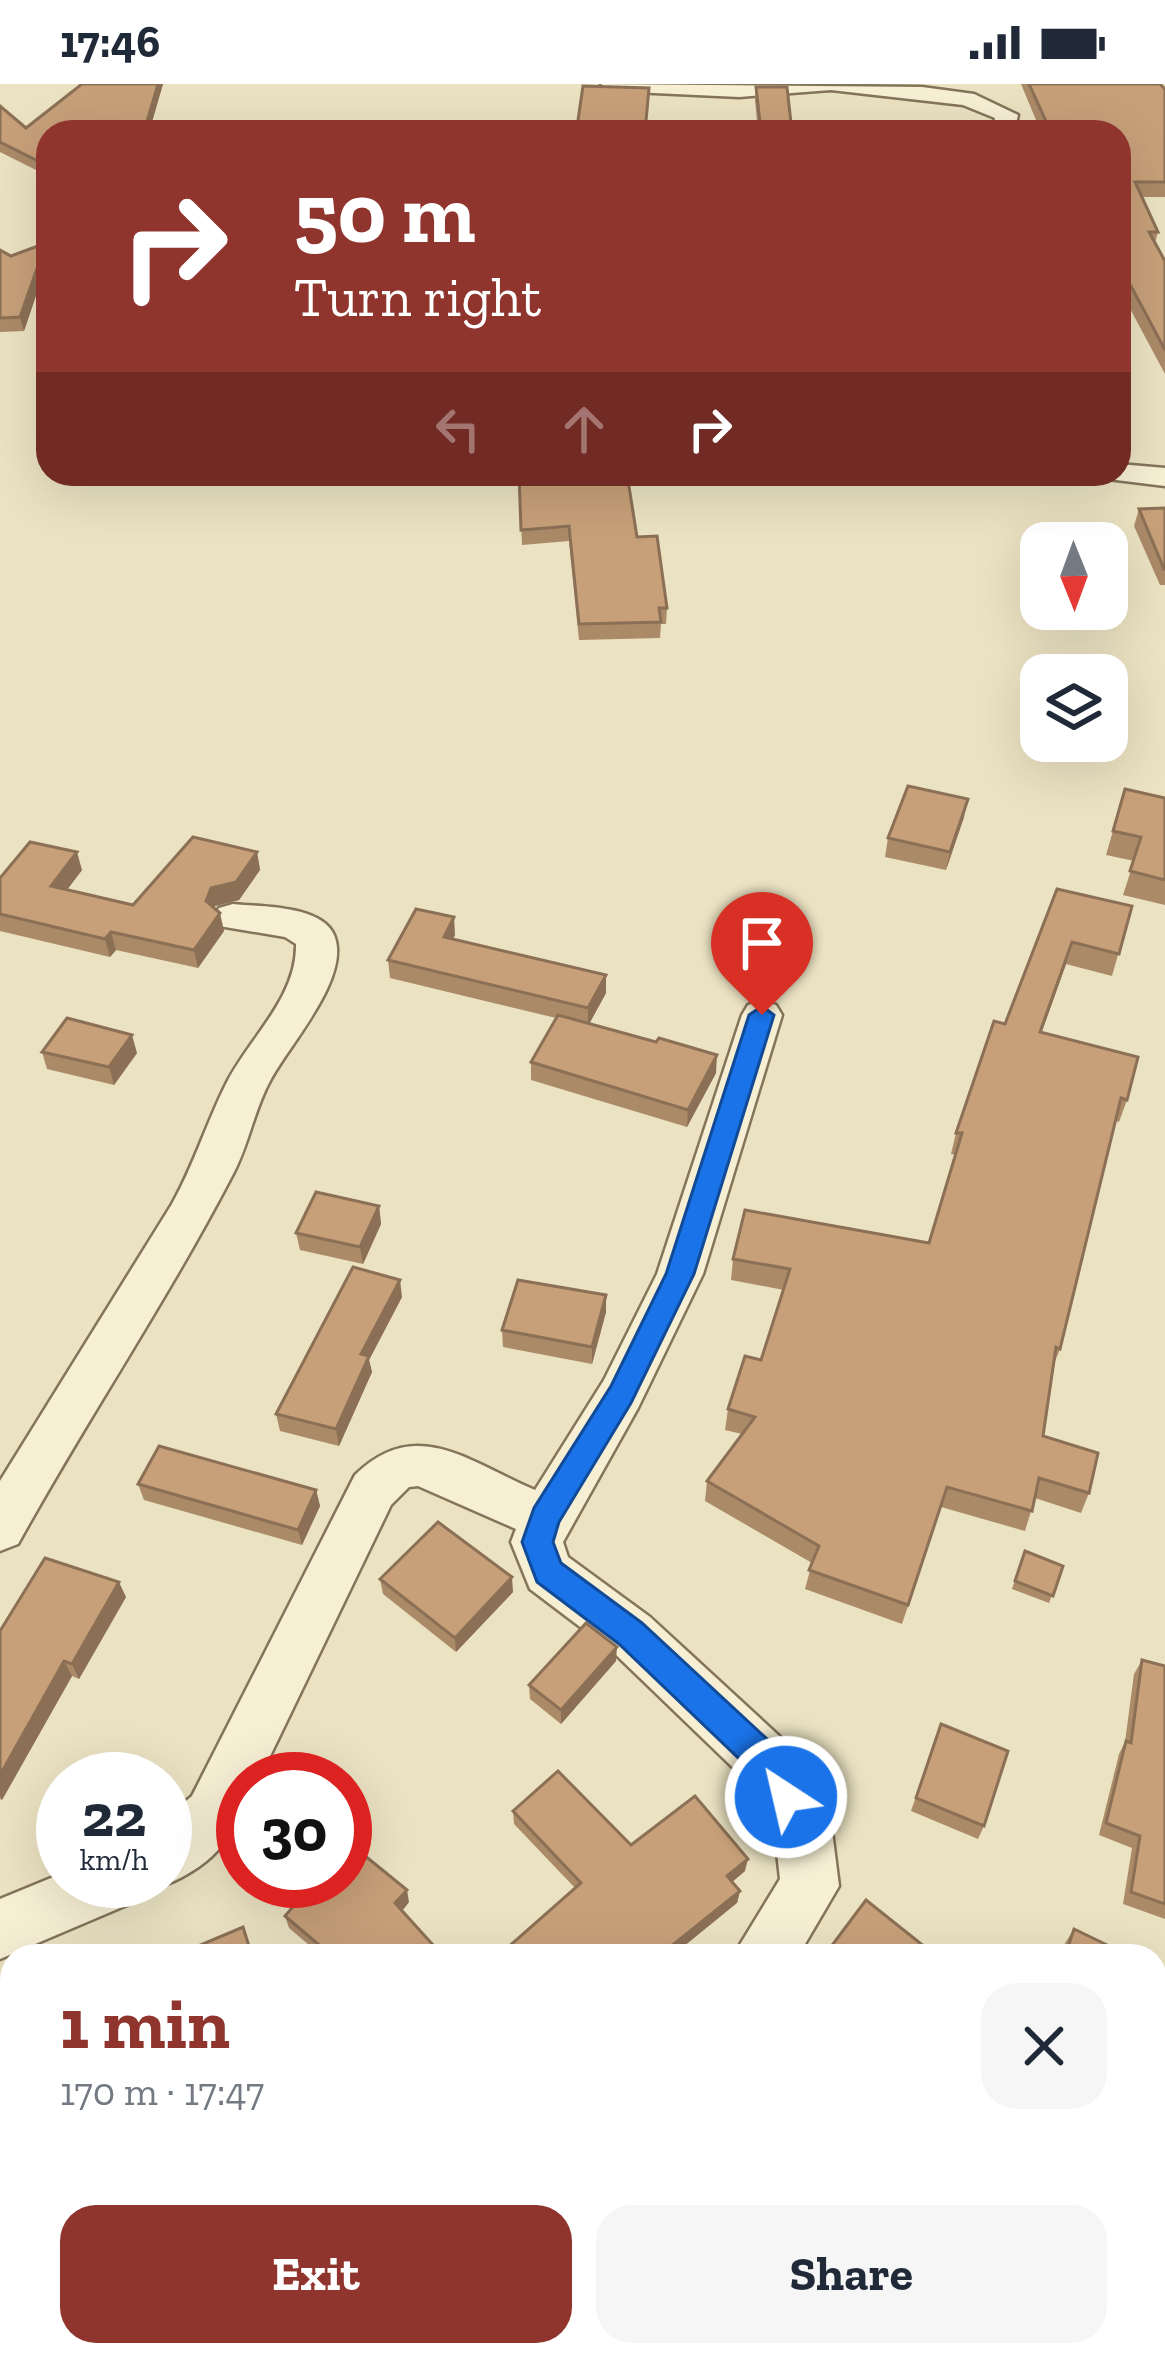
<!DOCTYPE html>
<html lang="en">
<head>
<meta charset="utf-8">
<style>
  body { margin:0; font-family:"Zilla Slab",serif; background:#f6f6f7; color:#1f2937; height:100vh; display:flex; flex-direction:column; font-size:45px; white-space:nowrap }
  * { box-sizing:border-box; margin:0 }
  p { font-size:39px; color:#747a83 }
  .icon { flex:none; width:66px; height:66px; fill:none; stroke:currentColor; stroke-width:2; stroke-linecap:round; stroke-linejoin:round }
  .map { position:relative; flex:1; overflow:hidden }
  .sheet { position:absolute; left:0px; top:1860px; width:1167px; height:423px; display:flex; flex-direction:column; background:#fff; border-radius:36px 36px 0 0; box-shadow:0 12px 48px #0002 }
  .sheet>* { flex:none }
  .banner { position:absolute; left:36px; top:36px; width:1095px; height:366px; border-radius:36px; box-shadow:0 12px 48px #0002; background:#8f352d; color:#fff; overflow:hidden }
  .needle { width:78px; rotate:179deg }
  .tools { position:absolute; left:1020px; top:438px; display:grid; gap:24px }
  .tools a { display:grid; place-items:center; width:108px; height:108px; border-radius:24px; background:#fff; box-shadow:0 12px 48px #0002; font-size:60px }
  .speed { position:absolute; left:36px; top:1668px; display:flex; gap:24px; font-size:60px; font-weight:700; text-align:center }
  .speed>* { display:grid; place-content:center; width:156px; height:156px; border-radius:50%; background:#fff; box-shadow:0 12px 48px #0002; line-height:1 }
  .speed small { font-size:30px; font-weight:400 }
  .speed .limit { border:18px solid #d22; background:#fff; color:#111 }
  .pin { position:absolute; display:grid; place-items:center; width:102px; height:102px; color:#fff; margin:-123px -51px; border-radius:50% 50% 50% 0; rotate:-45deg; box-shadow:0 0 12px #0007 }
  .pin .icon { rotate:45deg }
  .me { position:absolute; width:132px; margin:-66px; rotate:325deg; stroke-linejoin:round; filter:drop-shadow(0 0 9px #0008) }
  .turn { display:flex; align-items:center; gap:42px; height:252px; padding:0 60px; font-size:54px }
  .turn .icon { width:156px; height:156px; stroke-width:2.5 }
  .turn b { display:block; font-size:84px; line-height:102px }
  .lanes { display:flex; align-items:center; height:114px; padding:0 60px; background:#0003; justify-content:center; gap:60px; direction:ltr }
  .lanes .off { opacity:.35 }
  .round { display:grid; place-items:center; flex:none; width:126px; height:126px; border-radius:36px; background:#f6f6f7 }
  .overview { display:flex; align-items:center; justify-content:space-between; height:204px; padding:0 60px }
  h1 { font-size:72px; font-weight:700; line-height:90px; color:#8f352d }
  .primary-button { display:flex; gap:24px; margin-top:auto; padding:24px 60px }
  .primary-button a { flex:1; height:138px; border-radius:36px; background:#8f352d; color:#fff; font-size:48px; font-weight:700; line-height:138px; text-align:center }
  .primary-button a+a { background:#f6f6f7; color:#1f2937 }
  .status { display:flex; justify-content:space-between; align-items:center; height:84px; padding:0 60px; background:#fff; direction:ltr }
  .status svg { height:33px; fill:currentColor }
  .map>svg:first-child { display:block }
  .lines { fill:none; stroke-linecap:round; stroke-linejoin:round }
  .street-casing { stroke:#84745a; stroke-width:5 }
  .street { fill:#f7efd4; fill-rule:evenodd }
  .wall { fill:#ab8a68 }
  .shaded-wall { fill:#8b7055 }
  .building { fill:#c7a079; stroke:#8b7055; stroke-width:3 }
  .route { fill:#1a73e8; stroke:#114b97; stroke-width:3 }
</style>
</head>
<body>
<div class="status"><b>17:46</b><svg viewBox="0 0 49 12"><path d="M0 12V9h3v3zM5 12V6h3v6zM10 12V3h3v9zM15 12V0h3v12zM26 1h20v11H26zM47 4h2v5h-2z"/></svg></div>
<div class="map">
<svg width="1165" height="2281" viewBox="0 0 1165 2281">
  <rect width="100%" height="100%" fill="#ebe2c2"/>
  <g class="lines">
    <g class="street-casing">
      <g id="street">
        <polygon points="601,0 922,3 974,10 1018,31 1014,48 992,48 995,34 963,21 831,6 739,13 612,7"/>
        <polygon points="1119,380 1165,384 1165,402 1108,395 1105,390 1119,390"/>
        <path d="M233,820c27,3 88,1 101,31 18,42 -46,111 -64,146 -16,29 -21,63 -37,93 -66,127 -146,245 -215,370l-18,7v-70l172,-277c22,-39 34,-80 54,-120 23,-46 71,-86 70,-140l-11,-7 -66,-11 -5,-9 5,-9z"/>
        <path d="M762,917l14,4 6,10 -79,259 -65,134 -75,134 5,15 82,60 139,128 43,86 7,55 -41,70h-65l47,-77 -5,-44 -26,-52 -137,-132 -82,-62 -19,-47 5,-13 -98,-43 -9,1 -18,18 -132,274h-16c0,54 -28,85 -78,106l-9,-4h9v-62l27,-23 163,-321c61,-60 114,-13 180,15l69,-110 53,-106 85,-259 6,-10z"/>
        <polygon points="63,1789 63,1797 142,1797 134,1818 0,1875 0,1815"/>
        <polygon points="444,2271 516,2271 512,2281 440,2281"/>
      </g>
    </g>
    <use href="#street" class="street"/>
  </g>
  <g class="wall">
    <polygon points="82,0 163,0 149,48 48,48 48,92 0,68 0,22 26,44"/>
    <polygon points="1021,0 1160,0 1165,5 1165,113 1142,113 1158,148 1155,159 1165,177 1165,290 1127,219 1119,219 1119,48 1041,48"/>
    <polygon points="756,3 792,48 758,48 755,16"/>
    <polygon points="46,159 48,176 24,247 0,248 0,166 11,172"/>
    <polygon points="519,390 637,453 667,524 666,540 661,540 660,554 579,556 569,457 522,461"/>
    <polygon points="1165,424 1165,501 1160,501 1134,442 1139,425"/>
    <polygon points="1125,705 1165,714 1165,821 1123,811 1134,777 1106,771"/>
    <polygon points="964,733 946,786 885,773 888,754"/>
    <polygon points="257,768 260,786 239,816 215,822 214,824 224,847 198,884 116,866 110,873 0,847 0,794 82,786 67,806 133,821"/>
    <polygon points="1057,805 1132,822 1112,892 1066,880 1041,949 1127,1016 1119,1038 1116,1037 1060,1265 1052,1285 1043,1352 1089,1409 1081,1429 1035,1414 1025,1447 941,1423 902,1540 805,1505 812,1479 705,1417 707,1397 742,1350 725,1346 728,1325 761,1276 784,1206 731,1196 733,1175 929,1159 956,1071 951,1070 956,1049 1005,940"/>
    <polygon points="455,851 453,855 606,909 589,940 716,989 687,1043 531,996 531,978 556,934 390,894 388,876"/>
    <polygon points="42,968 137,969 114,1001 47,985"/>
    <polygon points="379,1122 381,1140 363,1180 300,1166 296,1149"/>
    <polygon points="402,1213 369,1276 372,1288 339,1362 280,1347 276,1330"/>
    <polygon points="606,1228 592,1280 503,1263 502,1246"/>
    <polygon points="138,1400 316,1406 320,1422 302,1461 144,1416"/>
    <polygon points="1025,1467 1063,1482 1049,1519 1012,1505"/>
    <polygon points="380,1495 513,1508 456,1568 383,1510"/>
    <polygon points="126,1513 79,1595 72,1592 2,1716 0,1715 0,1547"/>
    <polygon points="1142,1576 1165,1582 1165,1835 1123,1820 1132,1764 1099,1751 1119,1670 1125,1658 1134,1590"/>
    <polygon points="616,1577 561,1640 530,1615 529,1601"/>
    <polygon points="941,1640 984,1742 978,1755 911,1727"/>
    <polygon points="513,1727 631,1761 745,1787 732,1798 740,1807 737,1819 575,1804 514,1740"/>
    <polygon points="409,1818 402,1827 443,1872 322,1872 289,1844 285,1832"/>
    <polygon points="1074,1845 1130,1872 1060,1872 1064,1861"/>
    <polygon points="1155,1915 1165,1920 1165,2022 1155,2017"/>
    <polygon points="774,2271 924,2271 917,2281 783,2281"/>
  </g>
  <g class="shaded-wall">
    <polygon points="158,0 163,0 149,48 144,48"/>
    <polygon points="46,159 48,176 24,247 20,233"/>
    <polygon points="968,715 964,733 946,786 950,768"/>
    <polygon points="77,768 82,786 56,820 51,802"/>
    <polygon points="257,768 260,786 239,816 215,822 210,835 206,817 211,804"/>
    <polygon points="220,829 224,847 198,884 194,866"/>
    <polygon points="454,833 455,851 445,871 444,853"/>
    <polygon points="111,848 116,866 110,873 105,855"/>
    <polygon points="1072,858 1066,880 1034,970 1040,948"/>
    <polygon points="606,891 606,909 588,942 588,924"/>
    <polygon points="132,951 137,969 114,1001 109,983"/>
    <polygon points="717,971 716,989 687,1043 688,1026"/>
    <polygon points="379,1122 381,1140 363,1180 360,1163"/>
    <polygon points="400,1196 402,1213 369,1276 372,1288 339,1362 336,1345 361,1270"/>
    <polygon points="606,1211 606,1228 592,1280 592,1263"/>
    <polygon points="316,1406 320,1422 302,1461 298,1446"/>
    <polygon points="512,1493 513,1508 456,1568 455,1554"/>
    <polygon points="119,1498 126,1513 79,1595 72,1580"/>
    <polygon points="617,1563 616,1577 561,1640 561,1626"/>
    <polygon points="64,1577 72,1592 2,1716 0,1712 0,1691"/>
    <polygon points="748,1775 745,1787 725,1804 727,1792"/>
    <polygon points="407,1806 409,1818 398,1832 395,1819"/>
    <polygon points="740,1807 737,1819 672,1872 659,1872"/>
    <polygon points="0,1931 8,1941 7,2003 0,1996"/>
    <polygon points="12,2100 12,2116 11,2117 0,2107"/>
    <polygon points="17,2271 28,2271 28,2281 8,2281"/>
    <polygon points="120,2271 127,2271 132,2281 125,2281"/>
  </g>
  <g class="building">
    <polygon points="82,0 158,0 144,48 48,48 48,82 0,58 0,22 26,44"/>
    <polygon points="1029,0 1160,0 1165,5 1165,98 1135,98 1158,148 1149,148 1165,177 1165,266 1131,202 1119,203 1119,48 1051,48"/>
    <polygon points="583,2 649,4 645,48 527,48 527,43 577,43"/>
    <polygon points="756,3 787,3 792,48 761,48"/>
    <polygon points="46,159 20,233 0,234 0,166 11,172"/>
    <polygon points="519,390 627,390 637,453 657,452 667,524 659,524 661,538 579,540 569,442 521,446"/>
    <polygon points="1165,424 1165,485 1164,485 1139,425"/>
    <polygon points="908,702 968,715 950,768 888,754"/>
    <polygon points="1125,705 1165,714 1165,796 1130,787 1141,753 1113,747"/>
    <polygon points="193,753 257,768 236,798 211,804 206,817 220,829 194,866 111,848 105,855 0,830 0,794 30,758 77,768 51,802 133,821"/>
    <polygon points="1057,805 1132,822 1119,870 1072,858 1040,948 1138,973 1127,1016 1121,1014 1060,1265 1056,1263 1043,1352 1098,1369 1089,1409 1039,1394 1032,1427 947,1403 908,1521 809,1486 819,1462 707,1397 755,1333 728,1325 745,1272 761,1276 790,1185 733,1175 745,1126 929,1159 962,1049 956,1049 994,937 1005,940"/>
    <polygon points="416,825 454,833 444,853 606,891 588,924 388,876"/>
    <polygon points="558,931 656,958 659,954 717,971 688,1026 531,978"/>
    <polygon points="67,934 132,951 109,983 42,968"/>
    <polygon points="316,1108 379,1122 360,1163 296,1149"/>
    <polygon points="353,1183 400,1196 361,1270 369,1272 336,1345 276,1330"/>
    <polygon points="518,1196 606,1211 592,1263 502,1246"/>
    <polygon points="159,1362 316,1406 298,1446 138,1400"/>
    <polygon points="438,1438 512,1493 455,1554 380,1495"/>
    <polygon points="1025,1467 1063,1482 1053,1512 1015,1497"/>
    <polygon points="45,1474 119,1498 72,1580 64,1577 0,1691 0,1547"/>
    <polygon points="586,1539 617,1563 561,1626 529,1601"/>
    <polygon points="1142,1576 1165,1582 1165,1820 1131,1808 1140,1752 1106,1739 1126,1657 1131,1659"/>
    <polygon points="941,1640 1008,1667 984,1742 916,1714"/>
    <polygon points="558,1687 631,1761 695,1712 748,1775 727,1792 740,1807 659,1872 498,1872 581,1799 513,1727"/>
    <polygon points="348,1758 407,1806 395,1819 443,1872 332,1872 285,1832 315,1797 345,1797 345,1761"/>
    <polygon points="866,1816 935,1871 935,1872 824,1872"/>
    <polygon points="243,1843 252,1872 180,1872 179,1870"/>
    <polygon points="1074,1845 1130,1872 1065,1872"/>
    <polygon points="1155,1915 1165,1920 1165,2002 1155,1997"/>
    <polygon points="12,1991 12,2100 0,2107 2,2087 0,2088 0,1992"/>
    <polygon points="12,2184 12,2271 17,2271 18,2278 0,2281 0,2187"/>
    <polygon points="79,2271 120,2271 125,2281 65,2281"/>
    <polygon points="192,2271 348,2271 355,2281 199,2281"/>
    <polygon points="785,2271 924,2271 917,2281 794,2281"/>
  </g>
  <polygon class="route" points="762,922 774,931 694,1190 631,1319 559,1438 553,1458 561,1479 642,1539 781,1668 803,1713 798,1725 786,1730 774,1725 757,1692 619,1560 537,1498 522,1458 534,1424 611,1302 666,1190 749,931"/>
</svg>
<div class="tools">
<a><svg class="needle" viewBox="-14 -14 28 28"><path d="M0-13l5 13h-10z" fill="#e53935"/><path d="M0 13l5-13h-10z" fill="#747a83"/></svg></a>
<a><svg class="icon" aria-label="layers" viewBox="0 0 24 24"><path d="M12 4l9 5-9 5-9-5zM3 14l9 5 9-5"/></svg></a>
</div>
<div class="speed"><div>22<small>km/h</small></div><div class="limit">30</div></div>
<div class="pin" style="left:762px;top:931px;background:#d93025"><svg class="icon" aria-label="arrive" viewBox="0 0 24 24"><path d="M6 21V4h12l-3 4 3 4H6"/></svg></div>
<svg class="me" style="left:786px;top:1713px" viewBox="-20 -20 40 40"><circle r="17" fill="#1a73e8" stroke="#fff" stroke-width="3"/><path d="M0-11L8 9 0 5-8 9z" fill="#fff"/></svg>
<div class="banner">
<div class="turn"><svg class="icon" aria-label="right" viewBox="0 0 24 24"><path d="M7 20v-9h11M14 6l5 5-5 5"/></svg><div><b>50 m</b>Turn right</div></div>
<div class="lanes"><svg class="icon off" aria-label="left" viewBox="0 0 24 24"><path d="M17 20v-9H6M10 6l-5 5 5 5"/></svg><svg class="icon off" aria-label="ahead" viewBox="0 0 24 24"><path d="M12 20V5M6 11l6-6 6 6"/></svg><svg class="icon" aria-label="right" viewBox="0 0 24 24"><path d="M7 20v-9h11M14 6l5 5-5 5"/></svg></div>
</div>
<section class="sheet">
<div class="overview"><div><h1>1 min</h1><p>170 m · 17:47</p></div><a class="round"><svg class="icon" aria-label="close" viewBox="0 0 24 24"><path d="M6 6l12 12M18 6L6 18"/></svg></a></div>
<div class="primary-button"><a>Exit</a><a>Share</a></div>
</section>
</div>
</body>
</html>
